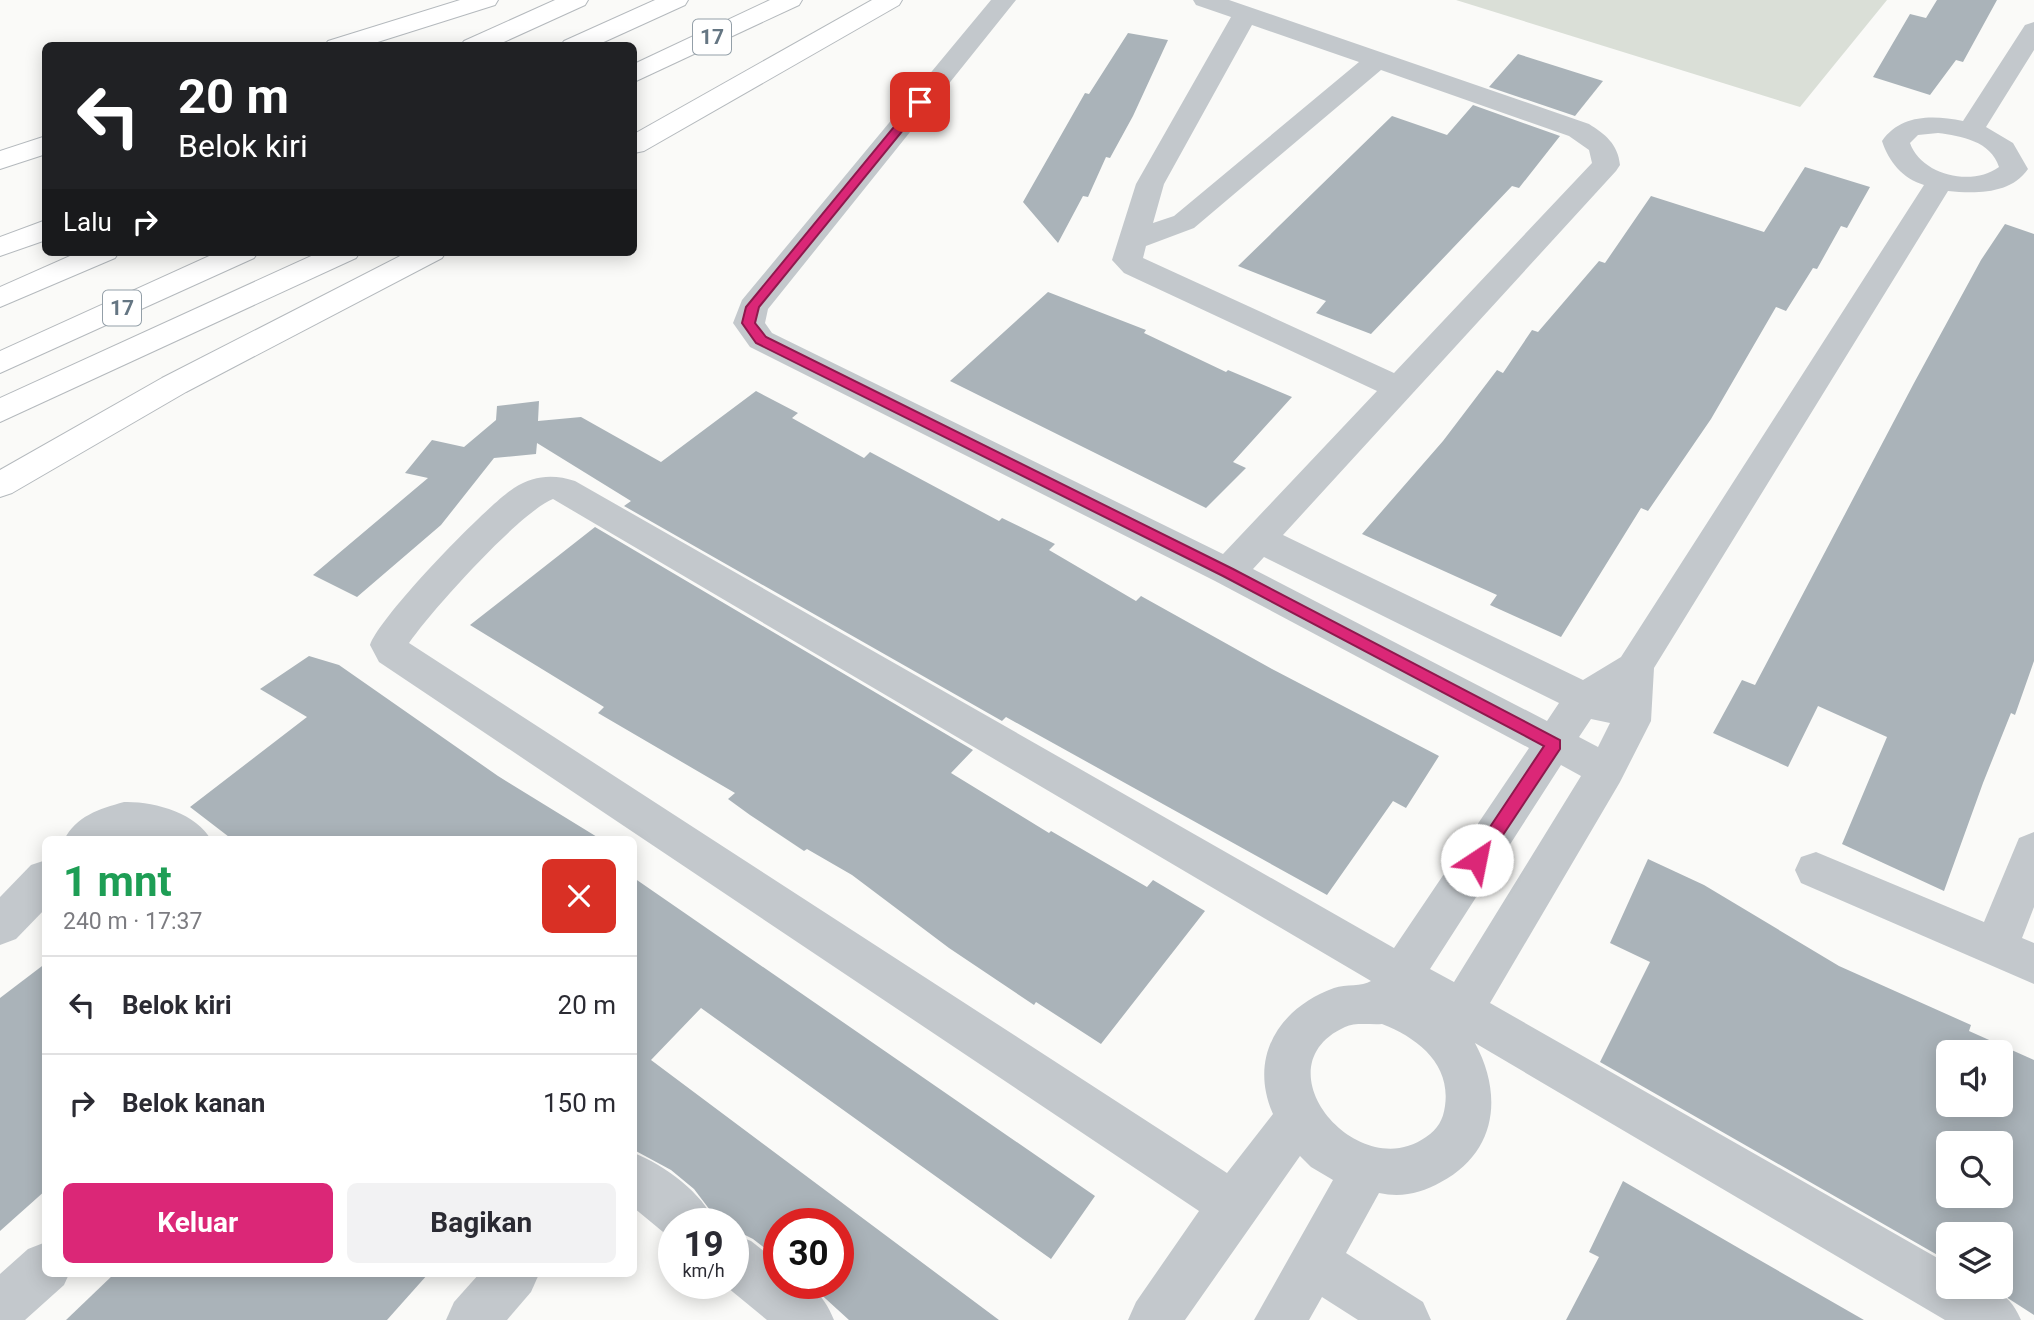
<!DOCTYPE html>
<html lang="id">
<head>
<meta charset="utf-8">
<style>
  body { margin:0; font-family:Roboto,sans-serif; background:#f2f2f3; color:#2b2b33; height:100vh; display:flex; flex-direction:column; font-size:26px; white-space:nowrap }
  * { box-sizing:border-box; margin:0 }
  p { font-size:23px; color:#7c7c81 }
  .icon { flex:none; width:38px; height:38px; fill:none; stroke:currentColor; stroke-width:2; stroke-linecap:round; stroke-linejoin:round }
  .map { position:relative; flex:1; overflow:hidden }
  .details { position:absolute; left:42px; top:836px; width:595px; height:441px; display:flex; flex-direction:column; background:#fff; border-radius:10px; box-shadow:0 4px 18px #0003 }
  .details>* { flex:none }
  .top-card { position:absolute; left:42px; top:42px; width:595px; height:214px; border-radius:10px; box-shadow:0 4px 18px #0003; background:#202124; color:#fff; overflow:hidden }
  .tools { position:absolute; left:1936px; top:1040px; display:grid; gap:14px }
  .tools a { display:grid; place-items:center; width:77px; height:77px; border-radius:10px; background:#fff; box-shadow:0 4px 18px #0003; font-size:35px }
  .speed { position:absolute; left:658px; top:1208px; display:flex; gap:14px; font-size:35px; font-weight:700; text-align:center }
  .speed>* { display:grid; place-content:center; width:91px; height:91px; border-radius:50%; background:#fff; box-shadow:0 4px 18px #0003; line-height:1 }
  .speed small { font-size:18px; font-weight:400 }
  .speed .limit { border:10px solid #d22; background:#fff; color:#111 }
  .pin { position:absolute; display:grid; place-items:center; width:60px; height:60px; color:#fff; margin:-30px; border-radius:14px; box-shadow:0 4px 10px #0006 }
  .me { position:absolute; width:77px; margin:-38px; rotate:34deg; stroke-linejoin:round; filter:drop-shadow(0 0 5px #0008) }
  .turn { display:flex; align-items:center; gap:24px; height:147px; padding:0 21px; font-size:32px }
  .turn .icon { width:91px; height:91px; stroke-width:2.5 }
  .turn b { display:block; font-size:49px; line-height:60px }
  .then { display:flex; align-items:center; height:66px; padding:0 21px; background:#0003; gap:14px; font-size:26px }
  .round { display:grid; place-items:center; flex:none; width:74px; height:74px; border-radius:10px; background:#f2f2f3 }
  .headline { display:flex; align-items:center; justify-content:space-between; height:119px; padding:0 21px }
  h1 { font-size:42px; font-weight:700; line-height:52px; color:#1e9e55 }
  .button { display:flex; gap:14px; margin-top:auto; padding:14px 21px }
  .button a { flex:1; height:80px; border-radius:10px; background:#db2777; color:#fff; font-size:28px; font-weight:700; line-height:80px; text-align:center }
  .button a+a { background:#f2f2f3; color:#2b2b33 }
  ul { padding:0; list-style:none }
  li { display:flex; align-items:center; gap:21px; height:98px; padding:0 21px; border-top:2px solid #e1e1e2 }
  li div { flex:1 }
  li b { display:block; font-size:26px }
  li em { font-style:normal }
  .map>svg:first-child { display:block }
  .green { fill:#dadfd7 }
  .building { fill:#aab3b9; fill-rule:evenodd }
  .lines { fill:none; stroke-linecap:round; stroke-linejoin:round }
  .highway-casing { stroke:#b4b9bd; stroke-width:2 }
  .street { fill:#c3c8cc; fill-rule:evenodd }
  .highway { fill:#fff; fill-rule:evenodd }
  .route { fill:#db2777; stroke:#8e194d; stroke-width:2 }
  .labels { text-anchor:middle; stroke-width:7; stroke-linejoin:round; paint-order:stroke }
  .shield { fill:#fff; stroke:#939fa8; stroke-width:2 }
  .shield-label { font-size:21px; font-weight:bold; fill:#657683 }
</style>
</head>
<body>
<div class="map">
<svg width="2034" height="1320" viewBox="0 0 2034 1320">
  <rect width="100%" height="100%" fill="#fafaf8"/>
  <polygon class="green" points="1456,0 1887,0 1800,107"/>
  <g class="building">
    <polygon points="1937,0 1997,0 1963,62 1956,60 1930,95 1873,77 1910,14 1926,18"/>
    <polygon points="1128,33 1168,40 1133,116 1110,158 1106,157 1088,197 1083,196 1058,243 1023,202 1085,93 1089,94"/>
    <polygon points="1518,54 1603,81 1575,116 1489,87"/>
    <polygon points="1473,105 1560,136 1519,188 1512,186 1371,334 1316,313 1326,301 1238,266 1392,116 1447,135"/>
    <polygon points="1805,167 1870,187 1847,228 1841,226 1817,269 1813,268 1786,311 1776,307 1711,419 1648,511 1641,508 1561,637 1490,605 1497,595 1362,534 1443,441 1497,370 1503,373 1532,330 1538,332 1599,261 1605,263 1651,196 1764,232"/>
    <polygon points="2005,224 2034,234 2034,661 2015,715 2011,713 1983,783 1944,891 1842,844 1887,737 1818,706 1788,767 1713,733 1742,680 1755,685 1914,383 1981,260"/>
    <polygon points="1048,292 1146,330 1144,333 1226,372 1228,370 1292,397 1233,462 1246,468 1206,508 950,381"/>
    <polygon points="756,391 798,413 792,418 864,458 870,452 999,521 1002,518 1055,544 1049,550 1136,601 1141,596 1272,669 1439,756 1406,808 1393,801 1327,895 1006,717 1002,721 624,506 631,501 537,443 536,454 494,458 441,525 357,597 313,575 428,478 405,473 432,440 464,447 496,420 497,406 539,401 538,421 581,417 661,462"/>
    <polygon points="595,527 973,750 951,773 1049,833 1051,831 1147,887 1153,880 1205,911 1101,1044 1036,1002 1034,1005 949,948 852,875 807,849 804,851 750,815 728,799 735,793 598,713 604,707 470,625"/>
    <polygon points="309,656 339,665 498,776 602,840 233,840 190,807 307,717 260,689"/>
    <path d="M1648,859l56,26 135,81 132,59 -2,6 65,29v255l-45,-29h11v-52h-52v27l-348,-199 50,-100 -40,-19zM1948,1052h52v52h-52zM1948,1143h52v52h-52z"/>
    <polygon points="634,878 1095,1196 1051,1259 701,1008 651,1060 999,1320 849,1320 815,1289 802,1283 838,1283 838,1223 779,1223 779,1259 753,1239 733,1229 733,1223 725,1223 713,1214 694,1189 671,1170 634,1150"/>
    <polygon points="46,963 46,1190 0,1231 0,998"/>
    <polygon points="1623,1181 1749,1254 1864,1320 1566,1320 1599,1257 1589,1252"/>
    <polygon points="114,1274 428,1274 387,1320 66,1320"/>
  </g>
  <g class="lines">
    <g class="highway-casing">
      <g id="highway">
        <polygon points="460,0 498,0 495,5 365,46 324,46 328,41"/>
        <polygon points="555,0 588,0 585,5 495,46 460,46 464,41"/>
        <polygon points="655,0 688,0 685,5 595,46 560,46 564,41"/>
        <polygon points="770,0 802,0 799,5 634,82 634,64"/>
        <polygon points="872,0 902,0 899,5 644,151 634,153 634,134"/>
        <polygon points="46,136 46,154 0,169 0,151"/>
        <polygon points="46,220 46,240 0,256 0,237"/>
        <polygon points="79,252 119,252 115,258 0,307 0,287"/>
        <polygon points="218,252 258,252 254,258 0,373 0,351"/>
        <polygon points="320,252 360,252 356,258 0,422 0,398"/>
        <polygon points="408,252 446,252 442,258 186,392 12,493 0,497 0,470 162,378"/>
      </g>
    </g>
    <g class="street">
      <path d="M991,0h25l-248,309 -3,14 7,10 451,221 154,-163 -253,-118 -12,-13 24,-76 95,-167 -35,-12 -3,-5h36l360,124c16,10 29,20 31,41l-4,6 -333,364 300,145 38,-23 303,-472c-22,-7 -35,-23 -42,-44 19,-27 51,-26 81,-20l62,-96 9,-3v28l-48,77 27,16 15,26c-17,25 -52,25 -80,22l-294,477 -3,53 -31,61 -130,221 458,261v22c34,0 58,-2 73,34h-76l-470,-277c28,52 22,109 -34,139 -20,11 -39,16 -62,11l-33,60 77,49 8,18h-73l-36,-23 -13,23h-55l79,-140 -22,-13 -11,-11 -115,164h-57l8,-18 63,-91 -820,-549 -9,-17c10,-29 116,-139 144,-157 20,-13 40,-14 61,-7l819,467 135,-200 -314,-167 -465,-234 -17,-24 9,-23zM1252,25l107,37 -185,154 -21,7 11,-39zM1381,70l188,66 20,14 3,13 -198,210 -251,-115 3,-12 48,-18zM1938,133c23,3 53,8 61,34 -27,20 -78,8 -89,-24l8,-8zM553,499l818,482c-9,6 -25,3 -37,7 -55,20 -86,69 -61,126l-46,59 -818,-530c22,-32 111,-131 144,-144zM1264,557l295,146 -12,18 -294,-152zM1591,719l19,4 -12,24 -19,-10zM1561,765l20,11 -127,206 -24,-13zM1382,1024c36,14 69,40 63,82 -2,14 -7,23 -19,31 -68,49 -169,-70 -81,-110 10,-5 26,-2 37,-3z"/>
      <path d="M124,802c29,-1 73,11 87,38h-58l-17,-4 -20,4h-52c12,-24 35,-31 60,-38z"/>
      <polygon points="2034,832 2034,907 2022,938 2034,943 2034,984 1801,883 1795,870 1801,857 1816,852 1984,922 2019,838"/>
      <polygon points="46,860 46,908 16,939 0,945 0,897 31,865"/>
      <path d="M634,1153c30,12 69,40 81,70h-41v18l-40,-33z"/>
      <path d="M733,1234l18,7 28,22v20c31,0 43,8 55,37h-67l-45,-37h11z"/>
      <polygon points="46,1242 46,1274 69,1274 64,1285 25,1320 0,1320 0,1274 28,1249"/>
      <polygon points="479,1274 539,1274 531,1292 507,1320 446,1320 454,1302"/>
    </g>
    <use href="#highway" class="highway"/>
  </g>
  <polygon class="route" points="916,100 926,102 759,307 755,323 766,337 1233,569 1560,740 1560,749 1483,865 1471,865 1468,860 1544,746 1223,576 756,343 742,323 746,307"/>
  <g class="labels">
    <g class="shield">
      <rect x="693" y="19.5" width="38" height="35" rx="5"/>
      <rect x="103" y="290.5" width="38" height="35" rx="5"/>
    </g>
    <g class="shield-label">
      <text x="712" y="44">17</text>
      <text x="122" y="315">17</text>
    </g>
  </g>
</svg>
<div class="tools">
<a><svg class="icon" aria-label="sound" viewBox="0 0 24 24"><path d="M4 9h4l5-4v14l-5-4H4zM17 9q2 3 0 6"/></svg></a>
<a><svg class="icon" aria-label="search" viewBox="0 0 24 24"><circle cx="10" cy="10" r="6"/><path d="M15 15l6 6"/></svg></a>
<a><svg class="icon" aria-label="layers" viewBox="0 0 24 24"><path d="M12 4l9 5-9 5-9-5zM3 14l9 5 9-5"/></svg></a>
</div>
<div class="speed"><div>19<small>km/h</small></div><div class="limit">30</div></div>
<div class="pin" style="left:920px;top:102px;background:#d93025"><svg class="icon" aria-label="arrive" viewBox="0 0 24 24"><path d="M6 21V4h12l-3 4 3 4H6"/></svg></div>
<svg class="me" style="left:1477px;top:860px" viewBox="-20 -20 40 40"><circle r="19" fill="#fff"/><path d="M0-13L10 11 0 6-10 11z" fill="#db2777"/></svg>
<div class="top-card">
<div class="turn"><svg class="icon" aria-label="left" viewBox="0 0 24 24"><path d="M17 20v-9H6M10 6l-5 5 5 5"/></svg><div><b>20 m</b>Belok kiri</div></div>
<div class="then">Lalu<svg class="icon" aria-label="right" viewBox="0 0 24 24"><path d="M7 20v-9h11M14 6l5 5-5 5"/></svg></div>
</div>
<section class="details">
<div class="headline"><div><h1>1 mnt</h1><p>240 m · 17:37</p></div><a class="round" style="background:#d93025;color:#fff"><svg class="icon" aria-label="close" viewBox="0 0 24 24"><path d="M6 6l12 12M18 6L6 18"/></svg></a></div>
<ul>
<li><svg class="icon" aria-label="left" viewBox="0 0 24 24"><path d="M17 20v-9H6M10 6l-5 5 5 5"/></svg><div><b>Belok kiri</b></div><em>20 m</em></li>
<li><svg class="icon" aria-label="right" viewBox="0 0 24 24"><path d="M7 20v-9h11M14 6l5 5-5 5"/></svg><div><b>Belok kanan</b></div><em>150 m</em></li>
</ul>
<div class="button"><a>Keluar</a><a>Bagikan</a></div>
</section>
</div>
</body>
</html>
